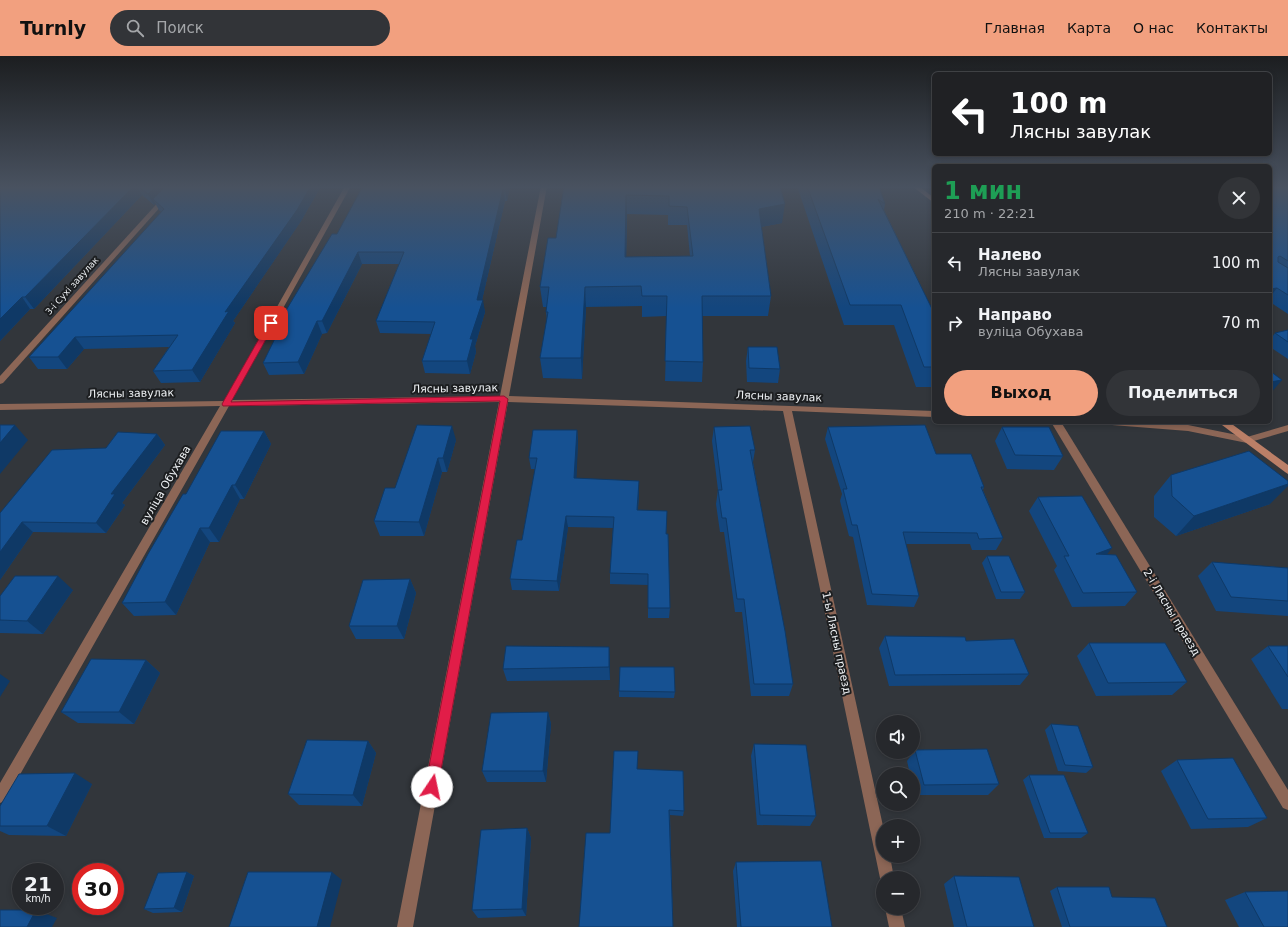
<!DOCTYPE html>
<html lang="ru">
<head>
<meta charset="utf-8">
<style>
  body { margin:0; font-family:"DejaVu Sans",sans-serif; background:#323438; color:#f1f3f6; height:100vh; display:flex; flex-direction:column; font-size:15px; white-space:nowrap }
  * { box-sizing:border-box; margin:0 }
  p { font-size:13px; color:#a4a6a9 }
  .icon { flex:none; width:22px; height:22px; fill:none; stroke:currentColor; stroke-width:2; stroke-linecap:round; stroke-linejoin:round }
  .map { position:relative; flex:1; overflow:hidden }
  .drawer { position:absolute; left:932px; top:108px; width:340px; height:260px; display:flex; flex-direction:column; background:#26282c; border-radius:6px; box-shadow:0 2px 6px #0003,0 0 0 1px #424448 }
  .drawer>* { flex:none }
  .top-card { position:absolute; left:932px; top:16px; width:340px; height:84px; border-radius:6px; box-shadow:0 2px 6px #0003,0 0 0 1px #424448; background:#202124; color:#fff; overflow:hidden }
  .buttons { position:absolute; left:876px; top:659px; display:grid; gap:8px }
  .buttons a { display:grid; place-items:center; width:44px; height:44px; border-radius:50%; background:#26282c; box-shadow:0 2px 6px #0003,0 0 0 1px #424448; font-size:20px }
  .speed { position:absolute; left:12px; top:807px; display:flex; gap:8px; font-size:20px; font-weight:700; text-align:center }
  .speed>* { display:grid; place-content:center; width:52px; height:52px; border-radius:50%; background:#26282c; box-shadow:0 2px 6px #0003,0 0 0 1px #424448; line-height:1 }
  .speed small { font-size:10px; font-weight:400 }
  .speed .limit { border:6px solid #d22; background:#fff; color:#111 }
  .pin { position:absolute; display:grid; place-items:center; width:34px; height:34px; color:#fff; margin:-17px; border-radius:8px; box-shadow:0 2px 6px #0006 }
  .me { position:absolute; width:44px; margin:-22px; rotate:11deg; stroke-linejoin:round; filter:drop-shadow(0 0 3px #0008) }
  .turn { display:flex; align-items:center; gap:14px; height:84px; padding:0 12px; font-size:18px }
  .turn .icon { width:52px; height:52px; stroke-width:2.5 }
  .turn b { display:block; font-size:28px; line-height:34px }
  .round { display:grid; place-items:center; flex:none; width:42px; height:42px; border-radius:21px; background:#323438 }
  .headline { display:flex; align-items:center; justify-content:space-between; height:68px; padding:0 12px }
  h1 { font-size:24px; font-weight:600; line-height:30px; color:#1e9e55 }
  .button { display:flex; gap:8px; margin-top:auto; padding:8px 12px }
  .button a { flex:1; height:46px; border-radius:24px; background:#f2a07f; color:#111; font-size:16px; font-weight:600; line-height:46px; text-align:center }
  .button a+a { background:#323438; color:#f1f3f6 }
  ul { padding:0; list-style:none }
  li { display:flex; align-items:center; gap:12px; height:60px; padding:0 12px; border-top:1px solid #424448 }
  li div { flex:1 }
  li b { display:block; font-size:15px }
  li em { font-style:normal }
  header { display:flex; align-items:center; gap:24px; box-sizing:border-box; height:56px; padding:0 20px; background:#f2a07f; color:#111 }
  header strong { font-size:19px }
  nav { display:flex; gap:22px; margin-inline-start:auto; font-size:14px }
  .search { width:280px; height:36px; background:#323438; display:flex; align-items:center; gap:10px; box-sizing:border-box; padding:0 14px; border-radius:22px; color:#a4a6a9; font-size:15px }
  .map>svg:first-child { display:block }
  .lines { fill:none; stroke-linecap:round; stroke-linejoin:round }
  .street { fill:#8c6656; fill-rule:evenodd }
  .secondary { fill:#bb7f67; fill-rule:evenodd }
  .wall { fill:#13467e; fill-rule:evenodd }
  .shaded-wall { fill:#0f3966 }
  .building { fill:#165192; stroke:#0f3966; fill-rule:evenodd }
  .route { fill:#e11d48; stroke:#92132f }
  .labels { text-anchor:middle; stroke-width:4; stroke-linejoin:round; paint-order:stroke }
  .far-street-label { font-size:9px; fill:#eef1f4; stroke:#1c1e20 }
  .street-label { font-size:11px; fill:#eef1f4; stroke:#1c1e20 }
</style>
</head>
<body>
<header>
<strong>Turnly</strong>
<div class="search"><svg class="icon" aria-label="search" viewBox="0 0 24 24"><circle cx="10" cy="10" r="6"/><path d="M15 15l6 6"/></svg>Поиск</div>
<nav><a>Главная</a><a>Карта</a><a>О нас</a><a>Контакты</a></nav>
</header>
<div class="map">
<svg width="1288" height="871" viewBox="0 0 1288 871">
  <rect width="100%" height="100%" fill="#32363b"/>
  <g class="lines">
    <g class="street">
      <polygon points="173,130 179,130 3,327 0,328 0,320"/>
      <polygon points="345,130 351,130 232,344 500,340 541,130 547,130 509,340 934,355 934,361 792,355 883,770 883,800 890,800 894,822 883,822 883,828 880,822 783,355 508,346 413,871 397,871 499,346 229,350 5,745 0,747 0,727 220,350 0,354 0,348 224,345"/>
      <polygon points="1051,366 1061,366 1288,734 1288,754 1283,752"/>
      <polygon points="1107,366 1151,366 1188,369 1247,381 1288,369 1288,375 1247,387 1188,375 1112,369"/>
      <polygon points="885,852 901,852 905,871 889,871"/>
    </g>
    <g class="secondary">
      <polygon points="912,130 919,130 934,142 934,147"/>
      <polygon points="1218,366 1229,366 1288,409 1288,418 1285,416"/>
    </g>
  </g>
  <g class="wall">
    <polygon points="0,130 321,130 301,165 233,265 235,267 200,326 161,327 153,315 169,291 84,293 67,313 38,313 29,301 161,156 159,154 155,147 154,149 142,139 34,253 30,253 0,285"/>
    <polygon points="363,130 510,130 507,145 505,145 482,244 485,256 475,290 476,296 470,318 425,317 422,305 431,278 380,277 376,265 399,208 362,208 327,277 322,278 304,318 269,319 263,307 281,270 279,266 337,178"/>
    <path d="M564,130h216l2,37 -21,4 10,69 -3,20h-66l1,46 -1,20 -37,-1 2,-65 -25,1v-11l-56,1 -4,72 -39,-1 -3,-20 7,-38 -1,-8 1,-5h-4l-3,-20 16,-49zM627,158l41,1v10h19l3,31 -64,1z"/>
    <polygon points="799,130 879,130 885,148 884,154 934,257 934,331 916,331 894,269 844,269 798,133"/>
    <polygon points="1270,130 1288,130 1288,258 1270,246"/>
    <polygon points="1288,274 1288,303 1270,291 1270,284 1275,277"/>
    <polygon points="748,291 780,313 778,327 747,326 746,305"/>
    <polygon points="714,371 755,394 753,406 793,628 789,640 751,640 742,556 735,556 724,476 720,476 716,448 718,434 712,385"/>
    <polygon points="828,371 936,398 984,431 983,434 1003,482 996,494 972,494 970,488 906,488 919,540 914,551 867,549 853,481 849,480 840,445 842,438 825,383"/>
    <polygon points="1002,371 1063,400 1054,414 1007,413 995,385"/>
    <polygon points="577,374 578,385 576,422 639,436 638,454 666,478 670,552 669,562 648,562 648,529 610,528 610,517 613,472 568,471 559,535 512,534 510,523 522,484 535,413 531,413 529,402"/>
    <polygon points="264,375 271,388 244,443 240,443 219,486 210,486 176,559 134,560 122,547 186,438"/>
    <polygon points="157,378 165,389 122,447 125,449 106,477 33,476 0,524 0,457"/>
    <polygon points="456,384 447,416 442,416 424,480 380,480 374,465 395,432"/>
    <polygon points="1171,419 1270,448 1176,480 1154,461 1154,440"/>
    <polygon points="1038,441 1137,536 1125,550 1072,551 1054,514 1057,510 1029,455"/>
    <polygon points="987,500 1025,536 1020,543 996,543 982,507"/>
    <polygon points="1212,506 1288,512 1288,560 1216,555 1198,520"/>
    <polygon points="410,523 416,537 404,583 356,583 349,570"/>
    <polygon points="73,534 43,578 0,577 0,540"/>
    <polygon points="885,580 966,585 1029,618 1020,629 889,630 879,592"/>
    <polygon points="1089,587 1187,626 1172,639 1096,640 1077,600"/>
    <polygon points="1268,590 1288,590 1288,653 1282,653 1251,603"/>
    <polygon points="146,604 160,617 134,668 78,667 61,656"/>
    <polygon points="610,604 610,624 507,625 503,613"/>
    <polygon points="619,635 675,636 674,642 619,641"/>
    <polygon points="548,656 551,668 546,726 487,726 482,715"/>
    <polygon points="1051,668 1093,711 1086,717 1058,715 1045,674"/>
    <polygon points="368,685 376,697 362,750 299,749 288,738"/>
    <polygon points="754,688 816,760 810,770 757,769 751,700"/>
    <polygon points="915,694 999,728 988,739 916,739 913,729 913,718 910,718 907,705"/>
    <polygon points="1177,704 1267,762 1248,771 1191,773 1161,715"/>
    <polygon points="638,713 684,755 683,760 670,759 673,871 610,777"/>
    <polygon points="1029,719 1088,777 1081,782 1044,782 1023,724"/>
    <polygon points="92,728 66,780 9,779 0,775 0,750"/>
    <polygon points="527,772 531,782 526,860 478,862 472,854"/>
    <polygon points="736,806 832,871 737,871 733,815"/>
    <polygon points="187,816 194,820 182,856 153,857 144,853"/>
    <polygon points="954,820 1034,871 954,871 944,828"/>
    <polygon points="1057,831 1112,841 1167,871 1062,871 1050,835"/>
    <polygon points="1245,836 1288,871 1239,871 1225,844"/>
  </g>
  <g class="shaded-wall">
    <polygon points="134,130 137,130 142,139 34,253 25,241"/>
    <polygon points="156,130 171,130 153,143 155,147 154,149 148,138"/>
    <polygon points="311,130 321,130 301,165 233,265 235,267 200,326 192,314 225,256"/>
    <polygon points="506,130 510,130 507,145 505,133"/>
    <polygon points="503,133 505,145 482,244 483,244 485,256 475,290 476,296 470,318 467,305 470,283 477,244"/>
    <polygon points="626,139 627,158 626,220 625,201"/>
    <polygon points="785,148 782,167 756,172 759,153"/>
    <polygon points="358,196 362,208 327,277 322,265"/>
    <polygon points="585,231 586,251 582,323 581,302"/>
    <polygon points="1277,232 1270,241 1270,233"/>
    <polygon points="22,241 30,253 0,285 0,263"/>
    <polygon points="317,265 322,278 304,318 298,306"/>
    <polygon points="75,281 84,293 67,313 58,301"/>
    <polygon points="1282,324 1270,338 1270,326"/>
    <polygon points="15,369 28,384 0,418 0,387"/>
    <polygon points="452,370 456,384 447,416 443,402"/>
    <polygon points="577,374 578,385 576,434 574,422"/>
    <polygon points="264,375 271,388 244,443 235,429"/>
    <polygon points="157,378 165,389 122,447 125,449 106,477 96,467 111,438"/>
    <polygon points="438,402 442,416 424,480 419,466"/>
    <polygon points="639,425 639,436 637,465 637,454"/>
    <polygon points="1288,428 1288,430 1270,448 1176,480 1194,460"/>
    <polygon points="232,429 240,443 219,486 209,472"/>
    <polygon points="566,460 568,471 559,535 557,525"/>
    <polygon points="22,466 33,476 0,524 0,496"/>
    <polygon points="200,472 210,486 176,559 165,546"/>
    <polygon points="1112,492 1101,506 1096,498"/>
    <polygon points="58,520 73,534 43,578 27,565"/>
    <polygon points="410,523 416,537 404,583 397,570"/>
    <polygon points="609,591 610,604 610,624 609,611"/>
    <polygon points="146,604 160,617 134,668 119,656"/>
    <polygon points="0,618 10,625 0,641"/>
    <polygon points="548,656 551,668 546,726 543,715"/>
    <polygon points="368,685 376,697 362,750 353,739"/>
    <polygon points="75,717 92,728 66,780 47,770"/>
    <polygon points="527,772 531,782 526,860 522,853"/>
    <polygon points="187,816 194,820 182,856 174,852"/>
    <polygon points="332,816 342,824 330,871 317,871"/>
    <polygon points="36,854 57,862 52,871 27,871"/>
  </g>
  <g class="building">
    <polygon points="0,130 134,130 25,241 22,241 0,263"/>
    <polygon points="138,130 156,130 148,138"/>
    <polygon points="166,130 311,130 297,154 225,256 229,255 192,314 153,315 178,279 75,281 58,301 29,301 164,153 153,143"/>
    <polygon points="363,130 506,130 505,133 503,133 477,244 483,244 470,283 473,283 467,305 422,305 435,266 376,265 404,196 358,196 322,265 317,265 298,306 263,307 283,266 279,266 332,178 337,178"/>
    <path d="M564,130h216l5,18 -26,5 12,87h-69l1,66 -38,-1 2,-65h-25l-1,-10 -56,1 -4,71h-41l8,-46h-2l3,-25h-9l8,-49h8zM626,139l43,1v10l18,1 6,49 -68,1z"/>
    <polygon points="807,130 879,130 885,148 878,143 934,257 934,311 924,311 901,249 850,249"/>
    <polygon points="1270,130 1288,130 1288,205 1280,200 1278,201 1278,206 1288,212 1288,239 1277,232 1270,233"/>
    <polygon points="1288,274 1288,286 1275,277"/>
    <polygon points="748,291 777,291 780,313 749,312"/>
    <polygon points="1270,315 1282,324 1270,326"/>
    <polygon points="0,369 15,369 0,387"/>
    <polygon points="417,369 452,370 443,402 438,402 419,466 374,465 385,432 395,432"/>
    <polygon points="925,369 936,398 971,398 984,431 981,431 1003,482 979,483 977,477 903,476 919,540 872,538 857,469 852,469 843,433 847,433 828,371"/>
    <polygon points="750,370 755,394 750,394 785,575 793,628 754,628 744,543 737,543 726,462 722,462 718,434 722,434 714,371"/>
    <polygon points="1002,371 1049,371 1063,400 1015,399"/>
    <polygon points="533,374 577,374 574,422 639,425 637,454 667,455 666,478 668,478 670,552 648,552 648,518 610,517 614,461 566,460 557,525 510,523 517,484 522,484 537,402 529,402"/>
    <polygon points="221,375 264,375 235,429 232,429 209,472 200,472 165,546 122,547 148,498 183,438 186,438"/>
    <polygon points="118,376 157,378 111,438 115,438 96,467 22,466 0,496 0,457 52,394 106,392"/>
    <polygon points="1249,395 1288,425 1288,428 1194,460 1172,440 1171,419"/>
    <polygon points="1082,440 1112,492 1096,498 1116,499 1137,536 1083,537 1064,500 1069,500 1038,441"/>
    <polygon points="987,500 1009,500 1025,536 1001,536"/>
    <polygon points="1212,506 1288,512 1288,545 1231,541"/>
    <polygon points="15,520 58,520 27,565 0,564 0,540"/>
    <polygon points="410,523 397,570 349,570 363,524"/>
    <polygon points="885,580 965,581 966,585 1014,583 1029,618 895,619"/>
    <polygon points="1089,587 1165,587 1187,626 1108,627"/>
    <polygon points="506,590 609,591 609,611 503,613"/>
    <polygon points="1268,590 1288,590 1288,621"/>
    <polygon points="91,603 146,604 119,656 61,656"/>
    <polygon points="620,611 674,611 675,636 619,635"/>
    <polygon points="548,656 543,715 482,715 491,657"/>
    <polygon points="1051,668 1078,670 1093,711 1065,709"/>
    <polygon points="307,684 368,685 353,739 288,738"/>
    <polygon points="754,688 806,689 816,760 760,759"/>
    <polygon points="987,693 999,728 924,729 915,694"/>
    <polygon points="614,695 638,695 637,713 683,715 684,755 669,754 673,871 579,871 586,777 610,777"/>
    <polygon points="1233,702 1267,762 1208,763 1177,704"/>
    <polygon points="75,717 47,770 0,770 0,750 19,718"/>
    <polygon points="1029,719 1064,719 1088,777 1050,777"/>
    <polygon points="527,772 522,853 472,854 481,774"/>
    <polygon points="821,805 832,871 741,871 736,806"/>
    <polygon points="187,816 174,852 144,853 158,817"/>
    <polygon points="248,816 332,816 317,871 229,871"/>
    <polygon points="954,820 1019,821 1034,871 967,871"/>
    <polygon points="1057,831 1109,831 1112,841 1155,842 1167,871 1070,871"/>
    <polygon points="1288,835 1288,871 1264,871 1245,836"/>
    <polygon points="0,854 36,854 27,871 0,871"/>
  </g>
  <linearGradient id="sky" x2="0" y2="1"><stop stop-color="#1c1e20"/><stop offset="0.52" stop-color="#495260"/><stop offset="1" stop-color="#495260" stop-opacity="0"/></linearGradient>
  <rect width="1288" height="252" fill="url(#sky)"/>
  <polygon class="route" points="271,265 275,267 231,346 504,340 508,343 438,731 436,736 432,737 427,736 425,731 500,345 223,350 222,348 268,267"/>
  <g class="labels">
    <g class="far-street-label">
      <text transform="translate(72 230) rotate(-48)" y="3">3-і Сухі завулак</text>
    </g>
    <g class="street-label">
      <text transform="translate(455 332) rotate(-1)" y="4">Лясны завулак</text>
      <text transform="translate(131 337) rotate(-1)" y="4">Лясны завулак</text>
      <text transform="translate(779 340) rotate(2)" y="4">Лясны завулак</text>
      <text transform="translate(165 429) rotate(-60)" y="4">вуліца Обухава</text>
      <text transform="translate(1172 556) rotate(59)" y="4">2-і Лясны праезд</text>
      <text transform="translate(837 587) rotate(78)" y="4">1-ы Лясны праезд</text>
    </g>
  </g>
</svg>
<div class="buttons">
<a><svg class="icon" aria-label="sound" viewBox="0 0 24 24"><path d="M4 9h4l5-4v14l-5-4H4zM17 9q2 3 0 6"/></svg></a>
<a><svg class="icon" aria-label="search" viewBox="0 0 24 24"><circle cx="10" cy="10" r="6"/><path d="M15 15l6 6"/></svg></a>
<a>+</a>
<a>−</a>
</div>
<div class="speed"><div>21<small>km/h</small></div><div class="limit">30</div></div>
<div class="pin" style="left:271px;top:267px;background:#d93025"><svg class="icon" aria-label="arrive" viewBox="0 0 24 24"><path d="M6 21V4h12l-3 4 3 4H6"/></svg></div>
<svg class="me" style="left:432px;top:731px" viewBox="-20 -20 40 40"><circle r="19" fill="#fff"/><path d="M0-13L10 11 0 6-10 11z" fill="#e11d48"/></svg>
<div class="top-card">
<div class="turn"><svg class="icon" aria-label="left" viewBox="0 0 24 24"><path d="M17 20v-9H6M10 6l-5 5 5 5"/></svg><div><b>100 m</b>Лясны завулак</div></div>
</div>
<section class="drawer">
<div class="headline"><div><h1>1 мин</h1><p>210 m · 22:21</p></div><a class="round"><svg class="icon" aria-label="close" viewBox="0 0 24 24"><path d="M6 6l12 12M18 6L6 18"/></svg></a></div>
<ul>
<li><svg class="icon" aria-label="left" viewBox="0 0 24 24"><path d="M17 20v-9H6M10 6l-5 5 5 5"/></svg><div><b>Налево</b><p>Лясны завулак</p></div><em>100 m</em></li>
<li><svg class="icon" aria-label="right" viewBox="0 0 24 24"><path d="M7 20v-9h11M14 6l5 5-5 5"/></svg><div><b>Направо</b><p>вуліца Обухава</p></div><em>70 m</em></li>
</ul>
<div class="button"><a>Выход</a><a>Поделиться</a></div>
</section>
</div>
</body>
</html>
